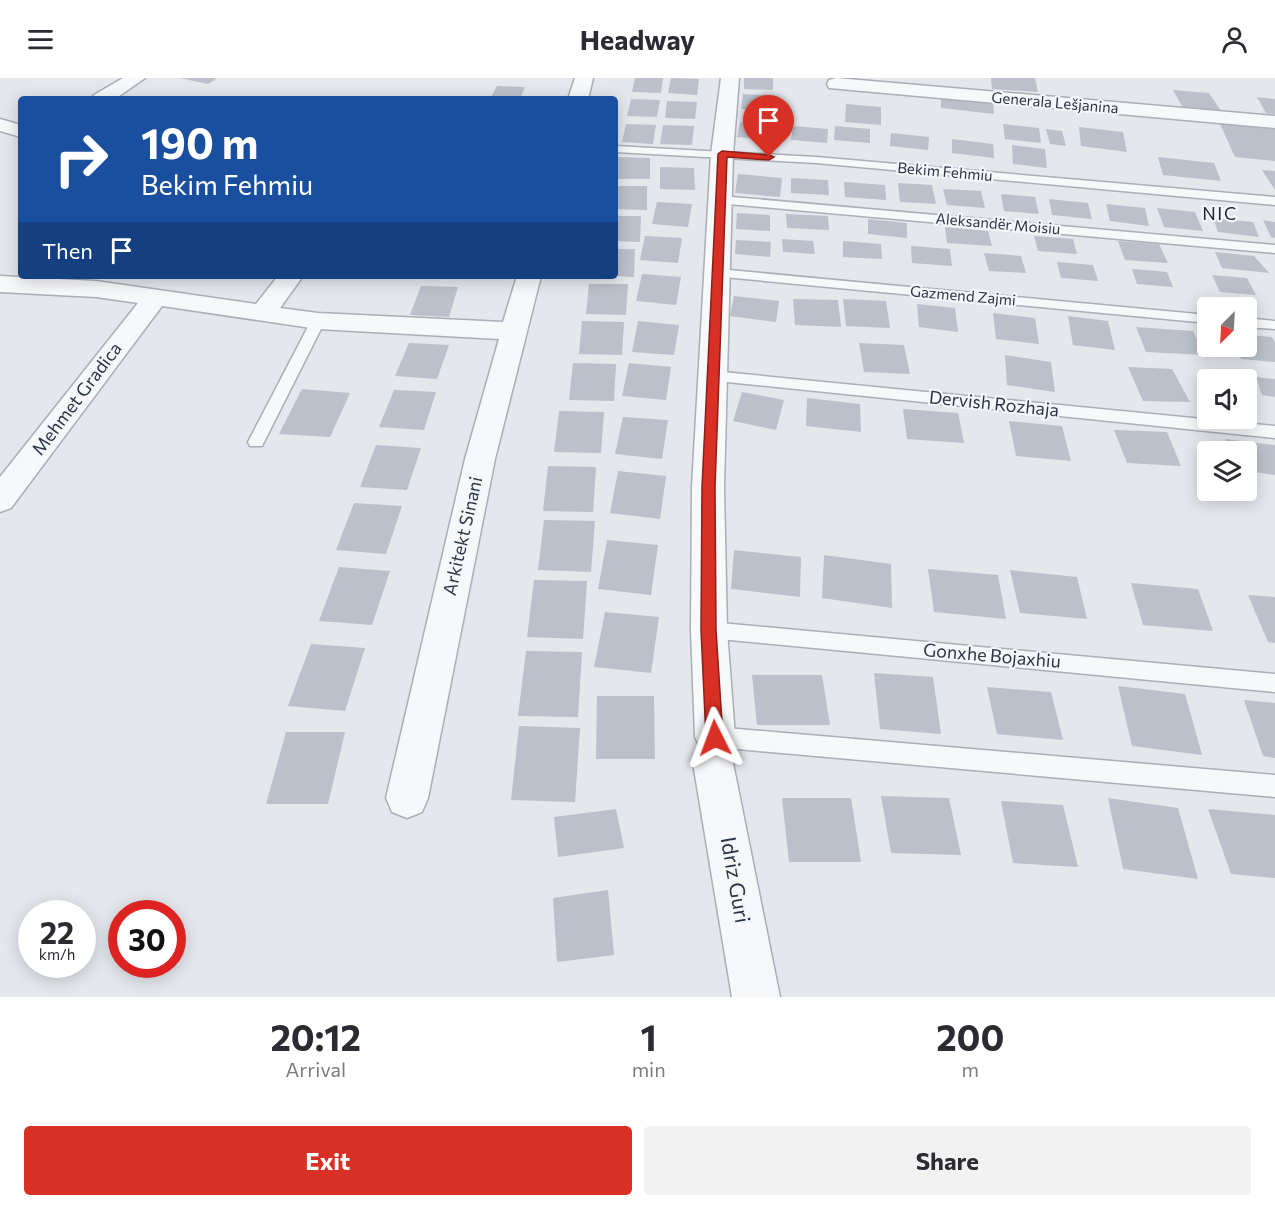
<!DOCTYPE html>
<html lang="en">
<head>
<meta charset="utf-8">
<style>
  body { margin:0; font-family:Commissioner,sans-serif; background:#f2f2f3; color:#2b2b33; height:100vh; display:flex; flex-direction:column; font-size:22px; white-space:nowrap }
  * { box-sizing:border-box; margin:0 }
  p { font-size:20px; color:#7c7c81 }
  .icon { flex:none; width:33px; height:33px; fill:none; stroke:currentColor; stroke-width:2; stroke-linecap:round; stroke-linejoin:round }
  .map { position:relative; height:919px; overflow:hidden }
  .details { display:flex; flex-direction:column; background:#fff; flex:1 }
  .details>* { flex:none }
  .top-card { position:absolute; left:18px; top:18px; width:600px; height:183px; border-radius:6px; box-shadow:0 3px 15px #0003; background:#1a4fa0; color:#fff; overflow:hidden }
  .needle { width:39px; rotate:204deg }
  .controls { position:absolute; left:1197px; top:219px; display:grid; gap:12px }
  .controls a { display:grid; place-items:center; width:60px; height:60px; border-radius:6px; background:#fff; box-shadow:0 3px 15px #0003; font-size:30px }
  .speed { position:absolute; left:18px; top:822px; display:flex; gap:12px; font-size:30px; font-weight:700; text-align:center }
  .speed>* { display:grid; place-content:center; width:78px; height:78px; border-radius:50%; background:#fff; box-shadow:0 3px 15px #0003; line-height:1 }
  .speed small { font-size:15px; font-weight:400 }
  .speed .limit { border:9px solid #d22; background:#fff; color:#111 }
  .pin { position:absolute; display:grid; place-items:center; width:51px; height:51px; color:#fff; margin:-62px -26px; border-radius:50% 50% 50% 0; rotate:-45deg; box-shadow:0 0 6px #0007 }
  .pin .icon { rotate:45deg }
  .me { position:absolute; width:66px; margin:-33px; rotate:357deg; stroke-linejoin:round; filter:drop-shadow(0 0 4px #0008) }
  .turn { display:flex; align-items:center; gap:21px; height:126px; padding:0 24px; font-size:27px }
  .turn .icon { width:78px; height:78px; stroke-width:2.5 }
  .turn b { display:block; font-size:42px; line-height:51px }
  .then { display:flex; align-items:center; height:57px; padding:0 24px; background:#0003; gap:12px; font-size:22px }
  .eta { display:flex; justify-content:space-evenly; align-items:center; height:102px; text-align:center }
  .eta b { font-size:36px; font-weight:700; line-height:42px }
  .cta { display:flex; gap:12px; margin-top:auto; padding:12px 24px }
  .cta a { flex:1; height:69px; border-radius:6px; background:#d93025; color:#fff; font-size:24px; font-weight:700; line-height:69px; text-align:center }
  .cta a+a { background:#f2f2f3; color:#2b2b33 }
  header { display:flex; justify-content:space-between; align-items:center; height:78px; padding:0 24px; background:#fff; font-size:27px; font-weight:700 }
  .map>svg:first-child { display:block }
  .building { fill:#bbc0ca }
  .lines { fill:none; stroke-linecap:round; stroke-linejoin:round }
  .service-casing { stroke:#a9aeb7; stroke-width:3 }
  .minor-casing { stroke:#a9aeb7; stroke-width:3 }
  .service { fill:#f7f8fa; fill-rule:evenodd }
  .minor { fill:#f7f8fa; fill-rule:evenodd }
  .route { fill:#d93025; stroke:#8d1f18; stroke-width:1.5 }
  .labels { text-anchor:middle; stroke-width:4.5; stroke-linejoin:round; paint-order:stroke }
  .far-street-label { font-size:15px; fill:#2b3445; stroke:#f4f6f9 }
  .far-quarter-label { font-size:18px; letter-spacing:1.5px; fill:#1d2536; stroke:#f4f6f9 }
  .street-label { font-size:18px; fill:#2b3445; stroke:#f4f6f9 }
  .near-street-label { font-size:21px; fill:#2b3445; stroke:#f4f6f9 }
</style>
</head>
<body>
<header><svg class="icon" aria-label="menu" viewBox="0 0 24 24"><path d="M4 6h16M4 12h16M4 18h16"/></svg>Headway<svg class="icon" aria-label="person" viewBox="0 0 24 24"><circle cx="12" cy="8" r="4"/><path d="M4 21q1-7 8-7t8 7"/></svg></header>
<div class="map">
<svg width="1275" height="919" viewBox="0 0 1275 919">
  <rect width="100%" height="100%" fill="#e4e7ec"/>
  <g class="building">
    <polygon points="180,0 217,0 208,6"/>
    <polygon points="635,0 663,0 661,15 632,14"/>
    <polygon points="671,0 699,1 697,17 668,15"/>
    <polygon points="744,0 773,0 773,12 744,11"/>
    <polygon points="991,0 1035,0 1038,14 992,11"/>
    <polygon points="497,8 525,9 520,21 490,21"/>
    <polygon points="1173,12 1209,15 1221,33 1183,30"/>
    <polygon points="743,16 778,18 776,33 741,31"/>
    <polygon points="941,19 993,24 994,36 941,30"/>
    <polygon points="1257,19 1275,21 1275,36 1266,35"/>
    <polygon points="631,21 660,22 657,39 627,38"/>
    <polygon points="667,23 697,24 695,41 665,40"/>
    <polygon points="846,26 881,29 881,47 845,44"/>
    <polygon points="740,44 774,46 773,62 737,59"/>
    <polygon points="626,46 656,47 653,66 622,64"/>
    <polygon points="1003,46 1039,50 1041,65 1005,61"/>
    <polygon points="1220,46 1275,51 1275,83 1235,79"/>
    <polygon points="663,47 694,48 692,67 660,66"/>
    <polygon points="793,48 828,51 827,65 791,62"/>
    <polygon points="835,48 870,51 870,65 834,62"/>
    <polygon points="1079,49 1123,54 1127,74 1081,68"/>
    <polygon points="1046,51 1062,53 1066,68 1050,66"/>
    <polygon points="891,55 929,59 928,72 890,68"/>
    <polygon points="952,61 993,66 994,80 952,75"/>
    <polygon points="1012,67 1045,71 1047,90 1013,86"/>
    <polygon points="617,79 650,80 650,101 616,101"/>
    <polygon points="1158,79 1214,85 1221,103 1163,97"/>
    <polygon points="660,89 694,90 695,112 660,111"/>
    <polygon points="1262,92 1275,93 1275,112"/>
    <polygon points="738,96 782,100 780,119 735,115"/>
    <polygon points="791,100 828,102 829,117 791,115"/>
    <polygon points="844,104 885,107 886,122 845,119"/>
    <polygon points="898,105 932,107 936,126 900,124"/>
    <polygon points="615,108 647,108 647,132 615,131"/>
    <polygon points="943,111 981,113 985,130 947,127"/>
    <polygon points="1001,116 1035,119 1039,136 1004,133"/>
    <polygon points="1049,121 1088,125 1092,141 1052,137"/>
    <polygon points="657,124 692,126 688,149 652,146"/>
    <polygon points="1106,126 1145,130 1149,148 1110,143"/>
    <polygon points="1157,130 1195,134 1203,153 1164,149"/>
    <polygon points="737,135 770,137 770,153 736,151"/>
    <polygon points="786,136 828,138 829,152 787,150"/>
    <polygon points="615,138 641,138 640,164 615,163"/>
    <polygon points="1213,140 1253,144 1259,159 1218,154"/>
    <polygon points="868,141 907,145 907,160 868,156"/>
    <polygon points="1263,142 1275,144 1275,160 1271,159"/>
    <polygon points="945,149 988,153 992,168 947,165"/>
    <polygon points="645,158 682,160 678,185 640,182"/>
    <polygon points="1034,158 1073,161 1077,176 1038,173"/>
    <polygon points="782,161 813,163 815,176 783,174"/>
    <polygon points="736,162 771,164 770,179 735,176"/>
    <polygon points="843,163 881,166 882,181 843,179"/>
    <polygon points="1118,163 1159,166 1168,185 1125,182"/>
    <polygon points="911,168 950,171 952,188 912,185"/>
    <polygon points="615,171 635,171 634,199 615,198"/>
    <polygon points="1215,174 1254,178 1269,195 1222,190"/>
    <polygon points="984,175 1021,178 1026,195 989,193"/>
    <polygon points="1057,184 1093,187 1098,203 1061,200"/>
    <polygon points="1132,191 1167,194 1173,209 1137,206"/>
    <polygon points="642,196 681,199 676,227 636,223"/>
    <polygon points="1212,197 1247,200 1256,217 1220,214"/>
    <polygon points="589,206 628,206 626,237 586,236"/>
    <polygon points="421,208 458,209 449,239 410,237"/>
    <polygon points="734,218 779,223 776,244 730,238"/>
    <polygon points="793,221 838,222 841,249 795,247"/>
    <polygon points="843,221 886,223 890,250 846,248"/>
    <polygon points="917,226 955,230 958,254 919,249"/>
    <polygon points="993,235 1035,240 1039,266 996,261"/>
    <polygon points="1068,238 1108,243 1115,272 1073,267"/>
    <polygon points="582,243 624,244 622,277 579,276"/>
    <polygon points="638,243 679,247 674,277 632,274"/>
    <polygon points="1136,249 1193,253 1205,277 1146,274"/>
    <polygon points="1246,257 1272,259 1275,265 1275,284 1241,281 1235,268 1246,268"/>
    <polygon points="409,265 449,267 437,301 395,298"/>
    <polygon points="859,265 904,267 910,296 864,294"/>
    <polygon points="1005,277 1051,284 1055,314 1007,307"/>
    <polygon points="573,285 616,286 614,323 569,322"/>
    <polygon points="629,285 671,289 666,322 622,318"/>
    <polygon points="1128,289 1172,291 1190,324 1143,323"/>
    <polygon points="1256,299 1275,301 1275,319 1262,317"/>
    <polygon points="302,311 350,315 330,359 279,356"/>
    <polygon points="394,312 436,314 424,352 379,349"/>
    <polygon points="742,314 784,322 776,352 733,343"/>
    <polygon points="807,320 860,326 861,354 806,348"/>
    <polygon points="903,331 958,335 964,365 907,361"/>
    <polygon points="559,333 604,334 601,375 554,374"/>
    <polygon points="623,339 668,342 662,381 615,376"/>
    <polygon points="1009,343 1062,348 1071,383 1016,378"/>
    <polygon points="1114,352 1167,354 1181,388 1127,385"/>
    <polygon points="1225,361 1275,367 1275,397 1246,393 1246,374 1229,374"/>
    <polygon points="376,367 421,370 407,412 360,409"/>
    <polygon points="548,388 596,389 593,434 543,433"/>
    <polygon points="618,393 666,398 660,441 610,435"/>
    <polygon points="354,425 402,428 386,476 336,472"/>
    <polygon points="544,442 595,443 591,494 538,492"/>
    <polygon points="607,462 658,467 651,517 598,511"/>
    <polygon points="734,472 801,479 800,519 731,511"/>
    <polygon points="824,477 891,486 892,530 822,520"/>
    <polygon points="339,489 390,493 372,547 319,543"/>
    <polygon points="928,491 998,497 1006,541 934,534"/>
    <polygon points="1010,492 1077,499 1087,541 1020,535"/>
    <polygon points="534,502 587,503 583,561 527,559"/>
    <polygon points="1131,505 1198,511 1213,553 1143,547"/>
    <polygon points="1248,517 1275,519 1275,565 1268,564"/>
    <polygon points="605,534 659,539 651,595 594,589"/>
    <polygon points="311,566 365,570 345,633 288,628"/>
    <polygon points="526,573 582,574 578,639 518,638"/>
    <polygon points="874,595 933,599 941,656 880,651"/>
    <polygon points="752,597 822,597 830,647 757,647"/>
    <polygon points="1118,608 1185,616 1202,677 1132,668"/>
    <polygon points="987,609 1051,614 1063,662 997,656"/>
    <polygon points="597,618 654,618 655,681 596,681"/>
    <polygon points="1244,622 1275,625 1275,680 1263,678"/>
    <polygon points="519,648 580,650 575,724 511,722"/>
    <polygon points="286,654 345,654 328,726 266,726"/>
    <polygon points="881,718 949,720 961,777 891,775"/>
    <polygon points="782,720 851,720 861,784 789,784"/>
    <polygon points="1108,720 1178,730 1198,801 1123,791"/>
    <polygon points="1001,723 1063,727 1078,789 1013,785"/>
    <polygon points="616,731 624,770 558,779 554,739"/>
    <polygon points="1208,731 1275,737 1275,800 1231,796"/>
    <polygon points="608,812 614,877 557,884 553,820"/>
  </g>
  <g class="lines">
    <g class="service-casing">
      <g id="service">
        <polygon points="615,68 816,79 1275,119 1275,127 816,85 615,74"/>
        <polygon points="721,118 1275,167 1275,175 717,125 715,122"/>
        <polygon points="718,191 1208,237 1208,245 713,198 711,195 713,192"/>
        <polygon points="318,239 325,243 264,364 262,368 250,368 248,364 311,243"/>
        <polygon points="1246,240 1275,243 1275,251 1246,249"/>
        <polygon points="712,293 1275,348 1275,360 707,302 704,298"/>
        <polygon points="709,544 1275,596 1275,614 709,560 702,558 699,552 702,546"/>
        <polygon points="715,649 1275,697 1275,719 715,669 707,666 704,659 707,652"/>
      </g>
    </g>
    <g class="minor-casing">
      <g id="minor">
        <polygon points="123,0 145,0 115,21 91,21 94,17"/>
        <polygon points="575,0 593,0 588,21 568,21"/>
        <polygon points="721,0 739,0 733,76 724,409 727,552 735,659 727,672 733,685 780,919 732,919 693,685 701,671 695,659 691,552 692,409 711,76"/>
        <polygon points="836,0 1275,38 1275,50 829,10 827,6 829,2"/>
        <polygon points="0,41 21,47 21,59 0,53"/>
        <polygon points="0,198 96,203 256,226 278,198 303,198 280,230 318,235 503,244 517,198 541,198 495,381 428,720 422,734 407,740 392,734 386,720 465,381 499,261 318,251 162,228 11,430 0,434 0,399 138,225 96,219 0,214"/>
      </g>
    </g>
    <use href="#service" class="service"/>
    <use href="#minor" class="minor"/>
  </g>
  <polygon class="route" points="722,73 769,77 774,79 769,82 727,79 715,409 716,552 723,660 720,665 715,667 709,665 706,660 701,552 702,409 718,76"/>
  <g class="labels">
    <g class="far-street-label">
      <text transform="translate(1055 25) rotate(5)" y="5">Generala Lešjanina</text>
      <text transform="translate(945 94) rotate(5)" y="5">Bekim Fehmiu</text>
      <text transform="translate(998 146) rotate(5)" y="5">Aleksandër Moisiu</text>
      <text transform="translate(963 218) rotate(5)" y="5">Gazmend Zajmi</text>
    </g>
    <g class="far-quarter-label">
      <text x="1220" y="142">NIC</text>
    </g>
    <g class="street-label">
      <text transform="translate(77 321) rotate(-53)" y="6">Mehmet Gradica</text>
      <text transform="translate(994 326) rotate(6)" y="6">Dervish Rozhaja</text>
      <text transform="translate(463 458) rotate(-77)" y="6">Arkitekt Sinani</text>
      <text transform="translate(992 578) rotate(5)" y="6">Gonxhe Bojaxhiu</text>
    </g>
    <g class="near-street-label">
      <text transform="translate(735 802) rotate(80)" y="7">Idriz Guri</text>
    </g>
  </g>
</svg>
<div class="controls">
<a><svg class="needle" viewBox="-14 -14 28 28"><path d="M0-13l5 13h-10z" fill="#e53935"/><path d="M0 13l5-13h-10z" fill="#7c7c81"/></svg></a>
<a><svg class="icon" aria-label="sound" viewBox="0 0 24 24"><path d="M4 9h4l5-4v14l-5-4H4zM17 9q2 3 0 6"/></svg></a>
<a><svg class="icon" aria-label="layers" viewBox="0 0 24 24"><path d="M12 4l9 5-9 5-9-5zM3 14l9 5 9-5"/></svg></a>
</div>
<div class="speed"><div>22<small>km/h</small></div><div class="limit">30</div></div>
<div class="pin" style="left:769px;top:79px;background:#d93025"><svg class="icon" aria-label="arrive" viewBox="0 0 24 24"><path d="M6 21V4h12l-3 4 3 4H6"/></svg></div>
<svg class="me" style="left:715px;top:660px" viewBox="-20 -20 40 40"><path d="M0-17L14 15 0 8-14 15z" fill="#d93025" stroke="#fff" stroke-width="4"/></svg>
<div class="top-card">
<div class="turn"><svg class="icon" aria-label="right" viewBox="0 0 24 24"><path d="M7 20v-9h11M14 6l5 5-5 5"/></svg><div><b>190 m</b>Bekim Fehmiu</div></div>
<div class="then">Then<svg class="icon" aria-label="arrive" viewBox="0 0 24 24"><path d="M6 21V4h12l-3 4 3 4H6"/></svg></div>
</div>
</div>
<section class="details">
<div class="eta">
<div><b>20:12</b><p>Arrival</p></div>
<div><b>1</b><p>min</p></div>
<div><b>200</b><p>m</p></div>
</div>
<div class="cta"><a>Exit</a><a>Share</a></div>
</section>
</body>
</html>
